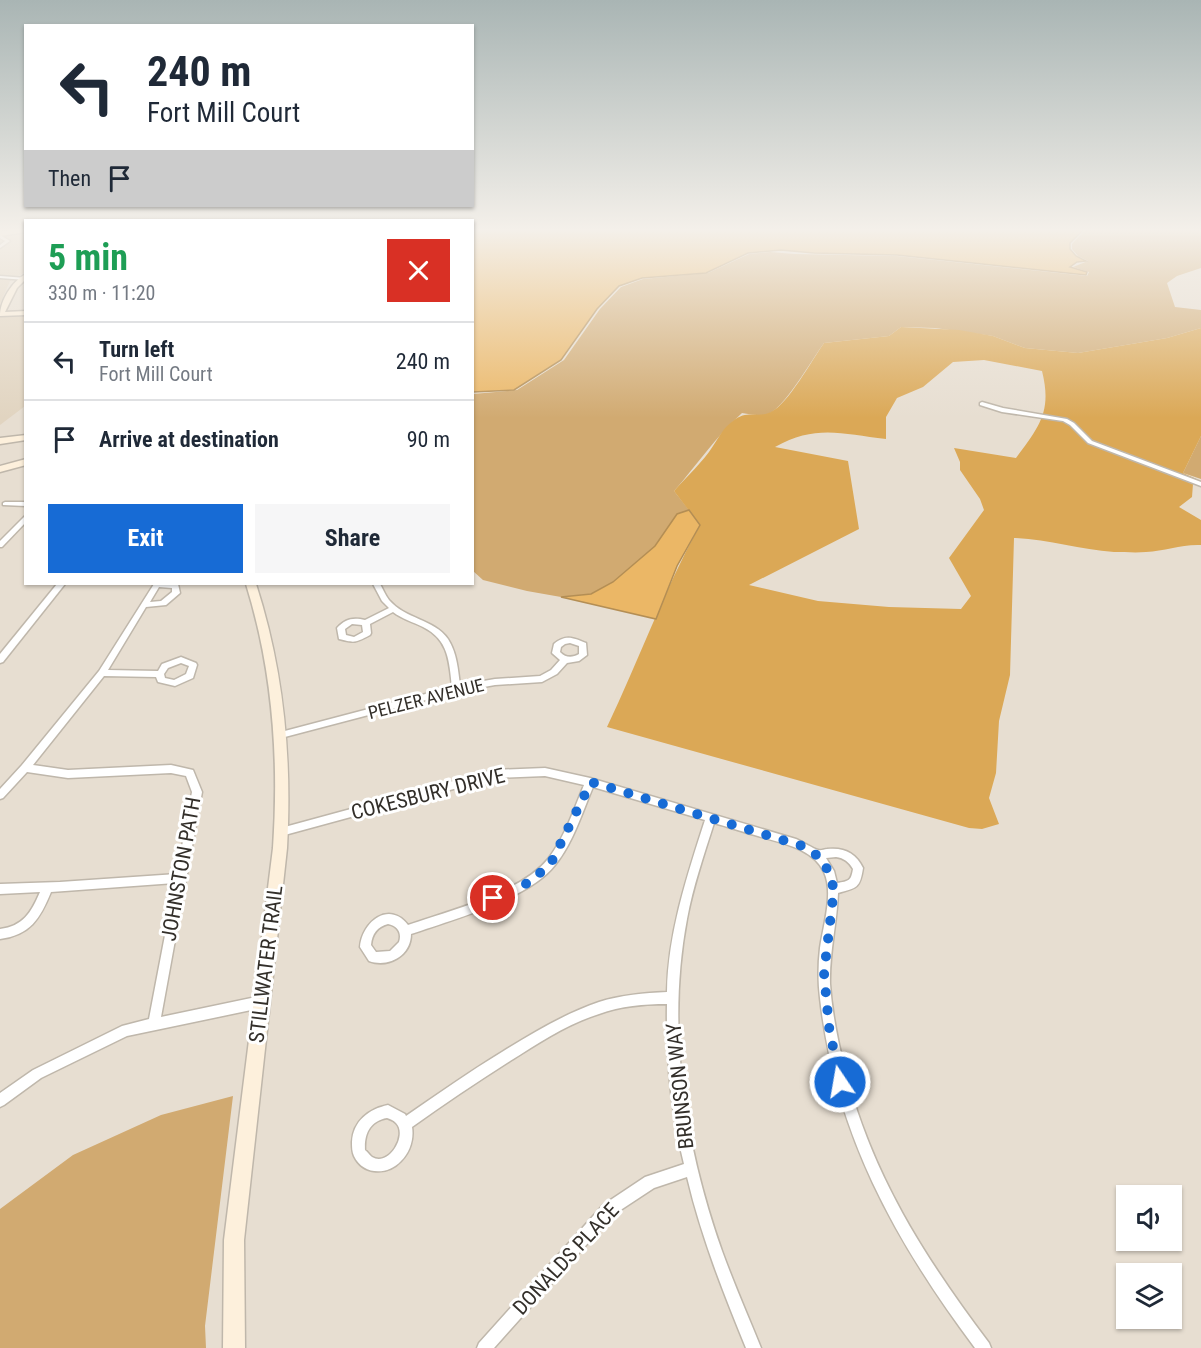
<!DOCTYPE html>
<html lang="en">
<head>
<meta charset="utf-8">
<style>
  body { margin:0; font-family:"Roboto Condensed",sans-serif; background:#f6f6f7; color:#1f2937; height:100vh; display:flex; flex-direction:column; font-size:22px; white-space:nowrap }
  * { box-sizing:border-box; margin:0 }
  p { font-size:20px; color:#747a83 }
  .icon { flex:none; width:33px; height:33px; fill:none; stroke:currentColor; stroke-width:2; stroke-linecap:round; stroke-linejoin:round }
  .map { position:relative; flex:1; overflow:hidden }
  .side { position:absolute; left:24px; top:219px; width:450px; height:366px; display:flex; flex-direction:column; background:#fff; border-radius:0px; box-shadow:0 2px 4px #0004 }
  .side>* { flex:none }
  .banner { position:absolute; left:24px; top:24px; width:450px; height:183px; border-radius:0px; box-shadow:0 2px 4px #0004; background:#fff; color:#1f2937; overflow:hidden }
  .buttons { position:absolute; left:1116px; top:1185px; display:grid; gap:12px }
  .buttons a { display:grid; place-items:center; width:66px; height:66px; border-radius:0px; background:#fff; box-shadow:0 2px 4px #0004; font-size:30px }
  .pin { position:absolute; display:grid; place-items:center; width:51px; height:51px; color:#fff; margin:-26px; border:3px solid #fff; border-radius:50%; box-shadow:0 2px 6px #0007 }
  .me { position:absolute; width:66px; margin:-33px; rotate:348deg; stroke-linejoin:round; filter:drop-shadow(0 0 4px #0008) }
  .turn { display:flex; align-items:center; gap:21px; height:126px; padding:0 24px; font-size:27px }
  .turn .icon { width:78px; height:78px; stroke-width:2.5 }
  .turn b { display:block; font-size:42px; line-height:51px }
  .then { display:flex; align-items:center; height:57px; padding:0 24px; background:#0003; gap:12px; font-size:22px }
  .round { display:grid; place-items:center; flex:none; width:63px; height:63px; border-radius:0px; background:#f6f6f7 }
  .headline { display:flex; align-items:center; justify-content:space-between; height:102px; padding:0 24px }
  h1 { font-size:36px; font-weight:700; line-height:45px; color:#1e9e55 }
  .action { display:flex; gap:12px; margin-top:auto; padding:12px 24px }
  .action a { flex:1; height:69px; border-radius:0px; background:#176bd5; color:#fff; font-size:24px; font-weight:700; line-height:69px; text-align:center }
  .action a+a { background:#f6f6f7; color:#1f2937 }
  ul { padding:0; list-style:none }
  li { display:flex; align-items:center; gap:18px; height:78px; padding:0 24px; border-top:2px solid #e0e1e3 }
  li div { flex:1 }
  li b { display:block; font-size:22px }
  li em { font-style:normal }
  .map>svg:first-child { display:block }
  .built { fill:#e1d4c0 }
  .green { fill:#d1aa71 }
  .forest { fill:#dba856; fill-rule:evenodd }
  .water { fill:#ebb766; stroke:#b48e54; stroke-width:1.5 }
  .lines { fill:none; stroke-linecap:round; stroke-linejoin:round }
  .street-casing { stroke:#bfb7ab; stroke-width:3 }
  .secondary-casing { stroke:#bfb7ab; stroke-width:3 }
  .street { fill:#fff; fill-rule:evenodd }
  .secondary { fill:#fdf0dc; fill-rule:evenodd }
  .route { stroke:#176bd5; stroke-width:10; stroke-dasharray:0 18 }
  .labels { text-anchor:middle; stroke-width:6; stroke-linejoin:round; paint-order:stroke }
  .street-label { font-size:18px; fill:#332f2a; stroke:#fff }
  .near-street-label { font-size:21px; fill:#332f2a; stroke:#fff }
</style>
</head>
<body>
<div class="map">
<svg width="1201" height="1348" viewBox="0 0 1201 1348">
  <rect width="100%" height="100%" fill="#e7ded1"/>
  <g class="built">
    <polygon points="0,229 25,229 25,272 10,281 0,304"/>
    <polygon points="0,310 25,310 25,406 0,425"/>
  </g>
  <g class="green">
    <path d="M1086,229h115v39l-24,8 -10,7 8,24 26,3v18l-34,10 -89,15 -53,-5 -32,-12 -58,-8 -34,-1 -12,9 -65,7c-12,16 -41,68 -58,72 -7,1 -17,-1 -24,-2 -26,23 -45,52 -68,78l15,19 -12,4 -22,32 -42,36 -22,12 -30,3 -34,-6 -44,-11 -10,-9v-177l44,-4 47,-30 36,-51 21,-22 22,-8 65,-6 41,-19 21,-2 24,2 103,2 190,20 2,-4 -16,-5 15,-6 -10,-5 -6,-7v-5z"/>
    <polygon points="1201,436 1201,479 1183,473"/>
    <polygon points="233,1096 205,1326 206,1348 0,1348 0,1209 73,1155 161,1115"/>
  </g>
  <path class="forest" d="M901,327l58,3 34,6 32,12 53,5 89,-15 34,-10v108l-18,37 18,8 -8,3 -1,13 -13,10 22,13v25c-19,-1 -36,6 -55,7 -10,1 -22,0 -32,0 -34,-2 -66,-13 -100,-14l-4,137 -11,46 -3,52 -7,25 10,26 -17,5 -13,-1 -362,-101c32,-67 57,-137 93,-202l-26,-34c13,-15 29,-29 39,-45 7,-10 10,-18 20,-25 15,-12 24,-2 38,-9 17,-8 41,-52 53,-69l65,-7zM984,360l58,11c10,40 -2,55 -26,87l-62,-10 6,14v8l20,29 4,11 -35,48 22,38 -10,13 -72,-2 -71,-6 -69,-16 110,-56 -11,-68 -73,-14c41,-23 67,-13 111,-8v-22l11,-19 26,-11 30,-25z"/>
  <g class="water">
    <polygon points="473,229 1084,229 1070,243 1070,249 1076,256 1086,261 1077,262 1070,267 1087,272 1086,275 897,255 814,253 781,250 748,253 706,273 642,278 619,286 597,309 561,360 514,390 473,392"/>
    <polygon points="689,510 700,525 677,566 656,619 561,597 591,594 613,582 655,546 677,514"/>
  </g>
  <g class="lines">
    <g class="street-casing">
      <g id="street">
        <polygon points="0,235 10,241 0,248 0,245 5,241 0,238"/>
        <polygon points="0,276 26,278 26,280 0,278"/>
        <polygon points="982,402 1003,408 1067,419 1074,423 1092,441 1201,482 1201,486 1088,443 1070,425 1063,421 1002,412 980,405 980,403"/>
        <polygon points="5,502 26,502 26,506 3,505 3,503"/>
        <polygon points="26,515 26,522 2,547 0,547 0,541"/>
        <polygon points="57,584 65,584 3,662 0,663 0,654"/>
        <path d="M154,584h24l2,9 -14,12 -20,2 -38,63 50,1 4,-7 19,-7 15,6 1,2 -4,13 -18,8 -17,-4 -2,-5 -52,-1 -71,89 35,5 103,-5 22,5 9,22 -41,225 100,-21 4,2 2,4 -2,4 -4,2 -134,28 -86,42 -37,27 -4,2v-14l33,-23 89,-44 27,-7 26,-136 -124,9c-11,27 -21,43 -51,47v-10c23,-3 31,-16 40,-37l-40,2v-10l60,-2 117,-8 15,-82 -6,-16 -15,-3 -103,5 -41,-6 -24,26 -3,1v-10l22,-24 77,-94zM159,587l13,1v4l-11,9 -11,1zM181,663l8,3 -3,8 -12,6 -9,-2 -1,-4 4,-6z"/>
        <path d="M373,584h7c3,5 5,11 9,16 16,19 45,19 59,39 9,14 10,31 12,46l35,-6 45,-3 11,-6 9,-10 -8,-7 2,-9c12,-10 19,-6 32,-1l1,12 -8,6 -12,2 -10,11 -15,8 -47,3 -39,7 -175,46 -3,-1 -1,-2 1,-2 3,-1 171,-45c-3,-26 -3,-47 -29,-60 -10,-5 -21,-8 -30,-15l-23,12 1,9 -1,2c-15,8 -15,8 -31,4l-2,-11c8,-9 16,-11 28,-8l24,-12 -7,-7zM352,624l10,1 1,7 -9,5 -8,-2 -1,-6zM570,643l9,3v8c-7,4 -13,4 -19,-2l1,-5 4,-3z"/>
        <path d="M545,768l45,10 206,61c5,2 18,10 22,11 3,1 6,-1 9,-1 17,-2 29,4 36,19 -3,20 -6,20 -25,25 -1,30 -9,60 -8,91 2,29 8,58 15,86 27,105 79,187 144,273l2,5h-16c-80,-107 -140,-215 -155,-350 -2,-16 -2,-33 0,-50 3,-22 14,-55 4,-76 -11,-24 -43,-29 -66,-36 -15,-4 -29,-9 -44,-13 -10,32 -21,63 -27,96 -21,111 -2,227 35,332 12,33 26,65 39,97h-15c-23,-56 -45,-112 -59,-171l-33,11 -41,27 -119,133h-17l2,-5 124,-138 42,-28 39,-13c-13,-52 -18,-106 -17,-160 -23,0 -46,2 -68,10 -32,10 -60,29 -89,47 -33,21 -66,43 -98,66 2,12 -2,25 -11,34 -14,15 -38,14 -47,-5 -2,-4 -2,-9 -2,-14 1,-21 17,-33 36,-37l17,9 1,2c32,-22 63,-44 96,-64 31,-19 62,-38 97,-50 22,-7 45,-9 68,-10 1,-59 20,-116 38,-172l-112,-33c-11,26 -20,56 -38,78 -26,34 -104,55 -144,69 0,22 -23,34 -42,27l-9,-14c2,-25 29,-47 48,-22 40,-14 113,-32 140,-66 17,-22 26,-50 36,-74l-39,-9 -51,2 -213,58 -3,-1 -2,-3 2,-3 3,-1 213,-58zM836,857c8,1 13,5 17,12 -2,12 -4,12 -16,14l-3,-12 -8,-13zM388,924c10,2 14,9 11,18l-9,9 -14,1 -5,-7c1,-11 6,-18 17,-21zM387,1118c3,1 6,2 9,5 12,12 -7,44 -24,34 -3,-2 -4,-5 -7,-7 -1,-16 5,-29 22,-32z"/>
      </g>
    </g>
    <g class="secondary-casing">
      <g id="secondary">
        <polygon points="21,229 26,229 26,232 0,236 0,232"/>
        <path d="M26,274v5l-9,9 -12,24 21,-1v4l-26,1c0,-15 12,-35 26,-42z"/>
        <polygon points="26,435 26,440 0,444 0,438"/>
        <polygon points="26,459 26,465 0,472 0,466"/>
        <path d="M246,584h10c28,87 36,173 31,264l-43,392 1,108h-22l1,-108 49,-392c6,-90 0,-177 -27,-264z"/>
      </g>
    </g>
    <use href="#street" class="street"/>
    <use href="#secondary" class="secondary"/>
  </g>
  <linearGradient id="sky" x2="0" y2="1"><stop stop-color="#a9b5b4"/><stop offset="0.55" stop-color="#f4f0ea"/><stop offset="1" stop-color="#f4f0ea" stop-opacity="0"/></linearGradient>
  <rect width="1201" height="418" fill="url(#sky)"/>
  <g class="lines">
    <polyline class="route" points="493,898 530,882 551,863 591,782 806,847 824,861 834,889 824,973 829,1027 840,1082"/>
  </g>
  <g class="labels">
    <g class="street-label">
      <text transform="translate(426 699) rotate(-14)" y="6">PELZER AVENUE</text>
    </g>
    <g class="near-street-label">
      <text transform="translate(428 794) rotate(-14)" y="7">COKESBURY DRIVE</text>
      <text transform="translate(181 869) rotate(-80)" y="7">JOHNSTON PATH</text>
      <text transform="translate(266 964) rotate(-83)" y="7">STILLWATER TRAIL</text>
      <text transform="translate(680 1086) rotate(-96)" y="7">BRUNSON WAY</text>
      <text transform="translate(566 1259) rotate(-47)" y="7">DONALDS PLACE</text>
    </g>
  </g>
</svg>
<div class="buttons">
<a><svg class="icon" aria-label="sound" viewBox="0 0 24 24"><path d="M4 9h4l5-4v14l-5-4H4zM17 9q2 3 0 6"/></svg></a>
<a><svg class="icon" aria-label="layers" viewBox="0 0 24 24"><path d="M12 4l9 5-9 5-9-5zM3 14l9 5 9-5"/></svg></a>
</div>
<div class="pin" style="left:493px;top:898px;background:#d93025"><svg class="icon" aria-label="arrive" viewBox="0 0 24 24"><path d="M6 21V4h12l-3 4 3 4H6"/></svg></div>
<svg class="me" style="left:840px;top:1082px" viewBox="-20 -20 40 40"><circle r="17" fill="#176bd5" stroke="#fff" stroke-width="3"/><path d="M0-11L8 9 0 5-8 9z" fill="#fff"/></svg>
<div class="banner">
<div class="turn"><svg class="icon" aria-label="left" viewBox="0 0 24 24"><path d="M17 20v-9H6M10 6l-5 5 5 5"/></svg><div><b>240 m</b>Fort Mill Court</div></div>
<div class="then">Then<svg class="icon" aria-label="arrive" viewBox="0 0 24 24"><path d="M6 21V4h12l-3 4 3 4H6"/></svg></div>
</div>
<section class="side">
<div class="headline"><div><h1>5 min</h1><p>330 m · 11:20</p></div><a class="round" style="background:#d93025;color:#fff"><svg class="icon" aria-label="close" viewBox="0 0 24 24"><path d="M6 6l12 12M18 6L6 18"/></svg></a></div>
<ul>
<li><svg class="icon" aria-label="left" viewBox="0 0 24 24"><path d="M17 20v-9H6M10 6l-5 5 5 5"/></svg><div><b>Turn left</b><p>Fort Mill Court</p></div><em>240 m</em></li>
<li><svg class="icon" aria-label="arrive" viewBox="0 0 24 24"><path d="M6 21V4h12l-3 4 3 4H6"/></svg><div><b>Arrive at destination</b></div><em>90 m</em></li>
</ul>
<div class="action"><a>Exit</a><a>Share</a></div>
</section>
</div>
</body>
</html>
